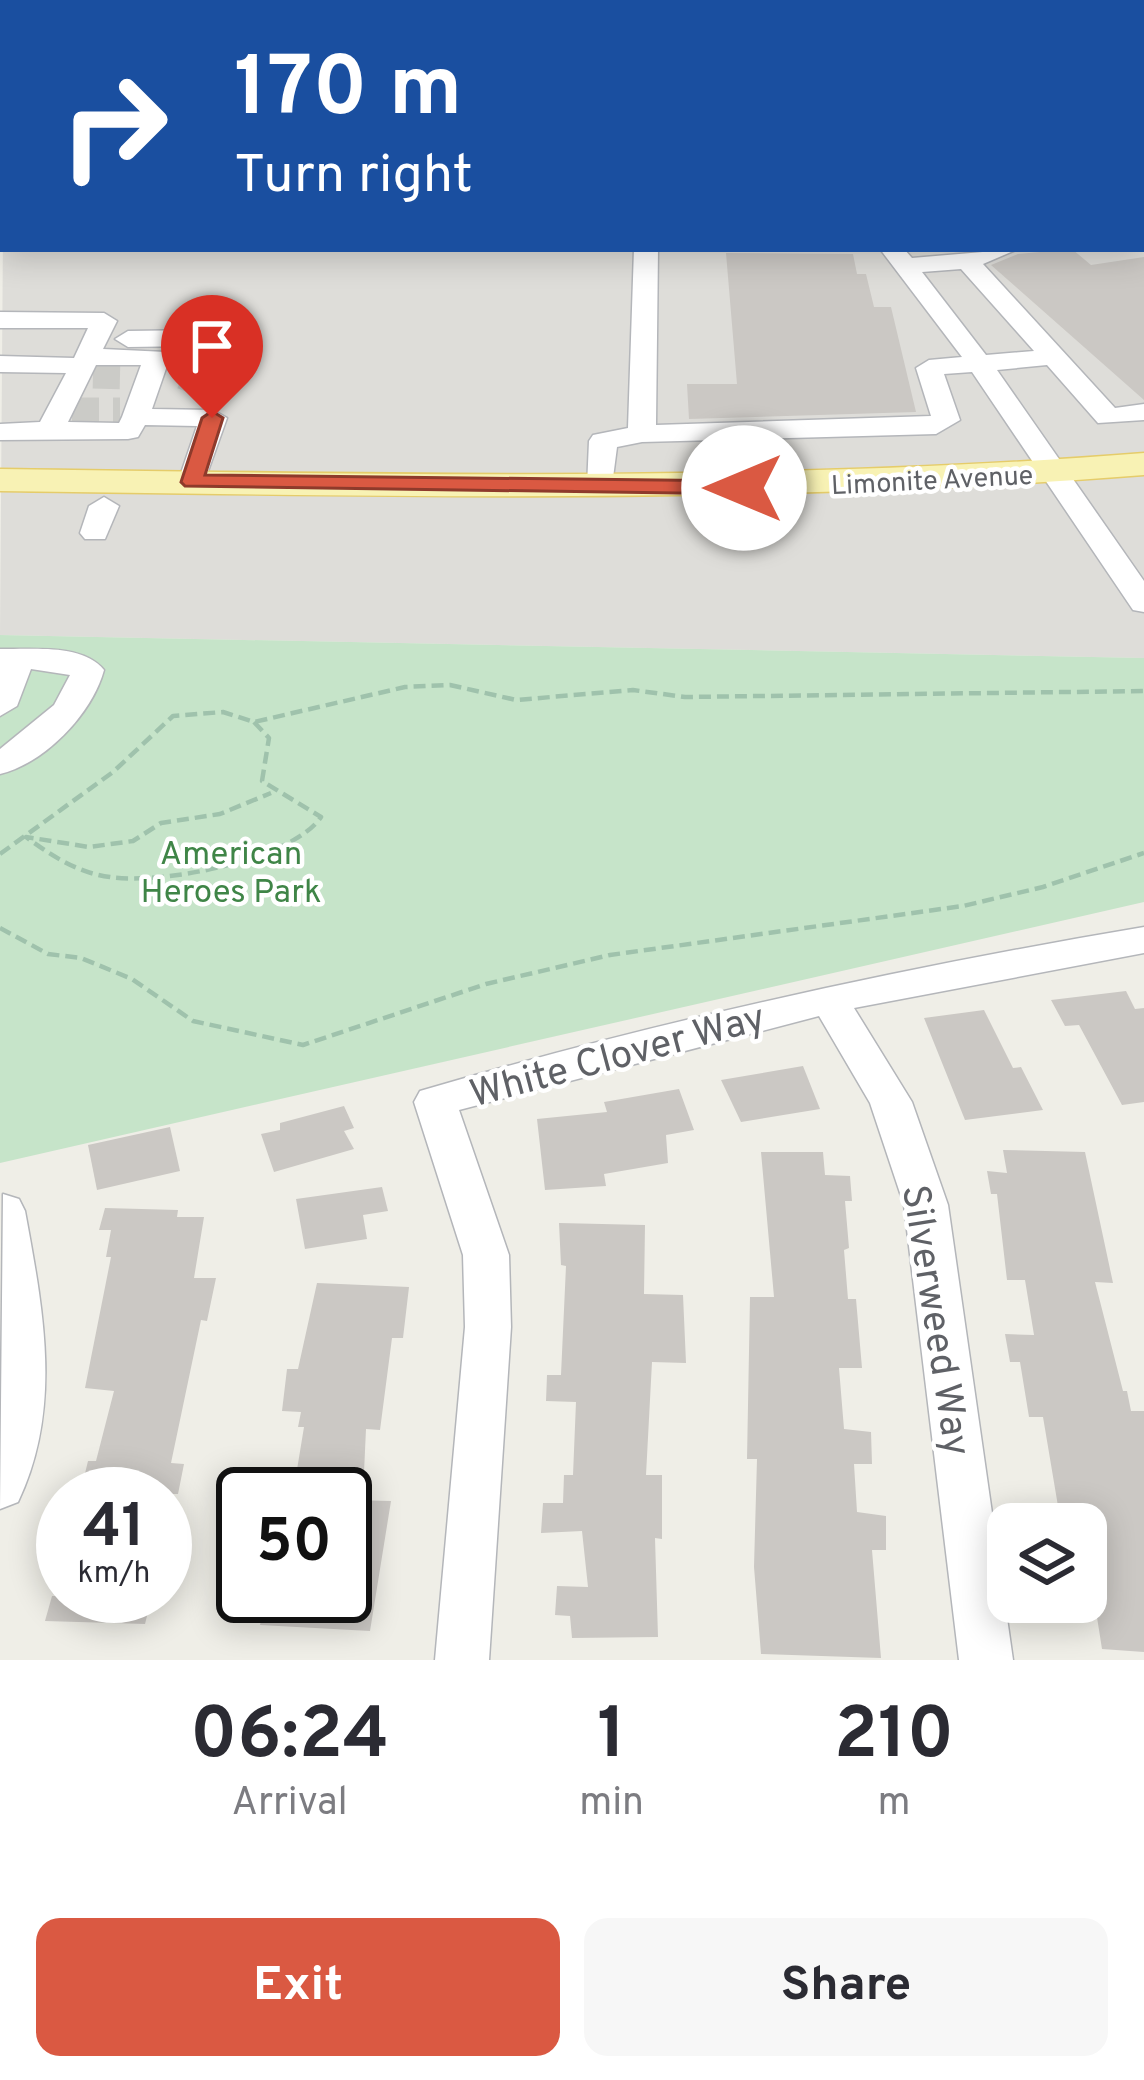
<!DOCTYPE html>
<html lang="en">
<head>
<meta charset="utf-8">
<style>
  body { margin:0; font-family:Overpass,sans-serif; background:#f7f7f7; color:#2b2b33; height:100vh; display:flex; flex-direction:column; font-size:45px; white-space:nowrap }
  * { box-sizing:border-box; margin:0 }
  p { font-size:39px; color:#7c7c81 }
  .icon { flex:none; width:66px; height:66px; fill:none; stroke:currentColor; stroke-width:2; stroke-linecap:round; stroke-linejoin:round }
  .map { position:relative; height:1660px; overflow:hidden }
  .drawer { display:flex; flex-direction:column; background:#fff; flex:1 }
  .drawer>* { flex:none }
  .guide { position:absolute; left:0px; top:0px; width:1146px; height:252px; box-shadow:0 6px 30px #0003; background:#1a4fa0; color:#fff; overflow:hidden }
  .controls { position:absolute; left:987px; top:1503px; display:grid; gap:24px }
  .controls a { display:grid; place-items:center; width:120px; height:120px; border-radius:24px; background:#fff; box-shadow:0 6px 30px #0003; font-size:60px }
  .speed { position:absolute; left:36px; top:1467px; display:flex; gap:24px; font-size:60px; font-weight:700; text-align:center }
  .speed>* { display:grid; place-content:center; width:156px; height:156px; border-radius:50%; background:#fff; box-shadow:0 6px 30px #0003; line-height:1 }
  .speed small { font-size:30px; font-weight:400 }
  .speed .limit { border:6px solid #111; border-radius:18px; background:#fff; color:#111 }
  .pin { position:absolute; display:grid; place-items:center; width:102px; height:102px; color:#fff; margin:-123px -51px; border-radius:50% 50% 50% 0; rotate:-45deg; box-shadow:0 0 12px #0007 }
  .pin .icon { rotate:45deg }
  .me { position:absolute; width:132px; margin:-66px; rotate:270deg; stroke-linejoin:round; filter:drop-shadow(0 0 9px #0008) }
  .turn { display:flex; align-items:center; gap:42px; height:252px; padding:0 36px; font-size:54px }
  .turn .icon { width:156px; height:156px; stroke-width:2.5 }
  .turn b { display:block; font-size:84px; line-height:102px }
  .eta { display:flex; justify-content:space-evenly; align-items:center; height:204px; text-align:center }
  .eta b { font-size:72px; font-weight:700; line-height:84px }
  .cta { display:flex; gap:24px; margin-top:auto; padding:24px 36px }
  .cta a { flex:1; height:138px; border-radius:24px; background:#da5942; color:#fff; font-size:48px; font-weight:700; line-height:138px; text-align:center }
  .cta a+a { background:#f7f7f7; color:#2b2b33 }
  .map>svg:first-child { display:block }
  .industrial { fill:#deddd9 }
  .green { fill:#c6e4c9 }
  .building { fill:#cbc8c4 }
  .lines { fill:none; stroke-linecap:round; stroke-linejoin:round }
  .minor-tunnel { stroke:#cbcbc7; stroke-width:27; stroke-dasharray:27 14; stroke-linecap:butt }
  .minor-casing { stroke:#b4b6ba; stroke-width:3 }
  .major-casing { stroke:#e5cc6a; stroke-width:3 }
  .path { stroke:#9fc2ac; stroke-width:4.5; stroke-dasharray:12 6; stroke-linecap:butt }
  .minor { fill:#fff; fill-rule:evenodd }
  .major { fill:#f8f2b4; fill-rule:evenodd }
  .route { fill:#da5942; stroke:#8e3a2b; stroke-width:3 }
  .labels { text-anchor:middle; stroke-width:9; stroke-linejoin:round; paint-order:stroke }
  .far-street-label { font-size:27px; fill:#5f6166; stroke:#fff }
  .park-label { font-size:33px; fill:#3f8547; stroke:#fff }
  .near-street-label { font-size:39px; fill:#5f6166; stroke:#fff }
</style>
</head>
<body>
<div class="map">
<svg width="1144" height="1660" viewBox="0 0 1144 1660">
  <rect width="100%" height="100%" fill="#efeee7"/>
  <polygon class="industrial" points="0,0 1144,0 1144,658 0,635 3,231 3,249 1143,249 1143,3 3,3 0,115"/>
  <polygon class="green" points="0,635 1144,658 1144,902 0,1163"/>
  <g class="building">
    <polygon points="1072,249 1091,265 1144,257 1144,400 991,265 1018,254"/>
    <polygon points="726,253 853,254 857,274 866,274 874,307 891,307 916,412 689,419 687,384 737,384"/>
    <polygon points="1126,991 1135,1009 1144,1008 1144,1102 1122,1105 1079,1025 1065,1026 1051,1000"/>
    <polygon points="984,1010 1013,1068 1021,1067 1043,1110 965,1120 924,1018"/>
    <polygon points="803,1066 820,1109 741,1122 721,1080"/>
    <polygon points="679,1089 694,1130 666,1135 668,1163 604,1174 606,1186 545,1190 537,1119 607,1112 604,1102"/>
    <polygon points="344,1106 354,1128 344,1131 354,1149 274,1172 261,1134 280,1130 280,1123"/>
    <polygon points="170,1127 180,1171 97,1190 88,1145"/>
    <polygon points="1003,1150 1085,1152 1113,1283 1095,1282 1123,1391 1127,1391 1131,1411 1144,1411 1144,1652 1102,1649 1096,1611 1086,1610 1086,1524 1061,1524 1043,1417 1029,1417 1020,1362 1010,1362 1005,1334 1034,1335 1025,1280 1007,1280 997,1194 991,1194 987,1171 1007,1173"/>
    <polygon points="761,1152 823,1152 825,1175 850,1176 852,1201 845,1201 849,1248 844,1250 848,1299 856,1299 862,1368 839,1368 844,1429 871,1432 872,1464 854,1464 857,1512 886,1516 886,1550 872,1550 881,1658 761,1654 754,1567 757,1459 747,1459 750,1297 774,1297"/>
    <polygon points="382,1187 388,1211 363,1215 367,1239 305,1249 296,1199"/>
    <polygon points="105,1208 178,1210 177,1217 204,1217 194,1278 216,1278 207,1321 201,1320 171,1463 184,1464 178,1494 80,1494 88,1461 96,1461 114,1391 85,1388 111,1257 106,1257 111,1230 99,1230"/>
    <polygon points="559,1223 645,1225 644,1294 683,1295 686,1363 652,1362 646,1475 662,1475 662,1539 655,1538 658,1637 572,1638 570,1616 555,1615 557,1586 588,1587 582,1531 541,1533 543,1503 563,1503 564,1475 573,1475 576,1402 546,1401 547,1375 561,1375 566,1266 561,1265"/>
    <polygon points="317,1283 409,1287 403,1338 392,1338 380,1430 366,1429 363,1494 293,1494 304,1427 298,1427 301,1412 282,1411 287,1369 298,1369"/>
    <polygon points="345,1500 391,1501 370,1631 260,1625 267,1596 345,1596"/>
    <polygon points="52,1596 152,1596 145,1624 45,1621"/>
  </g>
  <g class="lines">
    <g class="minor-tunnel">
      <polyline points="93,375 134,376"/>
      <polyline points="190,393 203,359"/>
      <polyline points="72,411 120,411"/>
    </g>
    <g class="minor-casing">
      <g id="minor">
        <polygon points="197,0 236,0 238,3 199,3"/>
        <polygon points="786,0 804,0 805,3 787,3"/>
        <polygon points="1143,1 1144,1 1144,11 1143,3 1136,3"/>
        <polygon points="3,51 3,64 0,65 0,52"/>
        <rect x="1143" y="133" width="1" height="12"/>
        <rect x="1143" y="169" width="1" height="14"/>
        <rect x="0" y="202" width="3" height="14"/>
        <polygon points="1144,221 1144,236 1143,236 1143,221"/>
        <path d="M634,249h24l-2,176 275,-9 -15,-48 13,-8 33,-3 -82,-108h24l8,9 106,-9 -35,15 132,144 29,-4v16l-46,3 -51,-58 -50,5 147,211v31l-11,-2 -161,-238 -28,2 16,46 -24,14 -294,8 -25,5 -6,46h-20l-4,-6 2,-46 4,-6 35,-7zM961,269l73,82 -48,4 -64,-83z"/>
        <path d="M0,312l104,1 13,8 -14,28 63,3 4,5 -18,52 61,1 14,8 -25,70h-20l-4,-6 19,-56 -52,-1 -7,12 -10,2 -128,1v-16l40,-2 26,-49 -66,-1v-16l74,2 14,-30h-88zM96,365h45l-19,52 -3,6 -51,-1z"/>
        <polygon points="201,330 221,343 212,364 203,367 190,359 194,346 128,347 115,339 128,331"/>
        <polygon points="104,497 119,506 105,539 85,539 80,533 89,506"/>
        <path d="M0,649c32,1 82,-6 104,21 -12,44 -59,93 -104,104v-25l54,-44 16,-30 -39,-6 -14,37 -17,10z"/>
        <path d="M1144,927v26l-290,55 58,94 36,103 65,455h-54l-55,-455 -34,-102 -51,-87 -360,94 50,145 2,72 -22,333h-54l30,-333 -2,-72 -49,-153 6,-11c238,-70 480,-123 724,-164z"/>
        <path d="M3,1194l16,5 6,12c18,98 38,197 -7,291l-18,7z"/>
      </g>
    </g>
    <g class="major-casing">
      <g id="major">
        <polygon points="3,138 3,157 0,158 0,139"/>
        <polygon points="0,184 3,184 0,204"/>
        <path d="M1144,453v22c-381,30 -762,21 -1144,16v-22c382,5 763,14 1144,-16z"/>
      </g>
    </g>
    <g class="path">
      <path d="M254,722l15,16 -7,43 59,36c-29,43 -160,68 -211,60 -32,-4 -58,-21 -84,-40l63,10 44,-6 28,-18 59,-9 51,-21"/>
      <polyline points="0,854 113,772 173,716 223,712 254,722 405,687 450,685 516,700 633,690 685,697 1144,691"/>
      <polyline points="0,928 48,954 81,958 132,979 193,1021 303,1045 486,984 610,955 963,906 1043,887 1144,853"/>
    </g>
    <use href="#minor" class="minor"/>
    <use href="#major" class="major"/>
  </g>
  <polygon class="route" points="212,411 223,418 205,475 744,481 755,488 744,494 185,486 181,482 202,418"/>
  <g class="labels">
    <g class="far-street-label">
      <text transform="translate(932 480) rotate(-3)" y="9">Limonite Avenue</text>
    </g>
    <g class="park-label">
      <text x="231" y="864">American<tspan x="231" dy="38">Heroes Park</tspan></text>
    </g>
    <g class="near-street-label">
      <text transform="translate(617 1054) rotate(-15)" y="14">White Clover Way</text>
      <text transform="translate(938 1320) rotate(81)" y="14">Silverweed Way</text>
    </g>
  </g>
</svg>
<div class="controls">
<a><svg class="icon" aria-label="layers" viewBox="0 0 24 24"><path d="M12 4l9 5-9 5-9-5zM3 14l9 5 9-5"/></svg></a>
</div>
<div class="speed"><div>41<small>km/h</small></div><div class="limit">50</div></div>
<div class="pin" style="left:212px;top:418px;background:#d93025"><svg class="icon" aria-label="arrive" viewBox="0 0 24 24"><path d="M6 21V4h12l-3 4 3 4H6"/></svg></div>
<svg class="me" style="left:744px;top:488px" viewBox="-20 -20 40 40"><circle r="19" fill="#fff"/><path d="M0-13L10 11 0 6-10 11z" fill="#da5942"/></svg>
<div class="guide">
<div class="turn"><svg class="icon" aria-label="right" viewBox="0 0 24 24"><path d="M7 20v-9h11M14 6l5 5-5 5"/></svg><div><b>170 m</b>Turn right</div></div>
</div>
</div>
<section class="drawer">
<div class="eta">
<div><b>06:24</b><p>Arrival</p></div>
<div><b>1</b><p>min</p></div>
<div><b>210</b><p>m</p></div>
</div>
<div class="cta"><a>Exit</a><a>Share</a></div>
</section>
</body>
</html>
